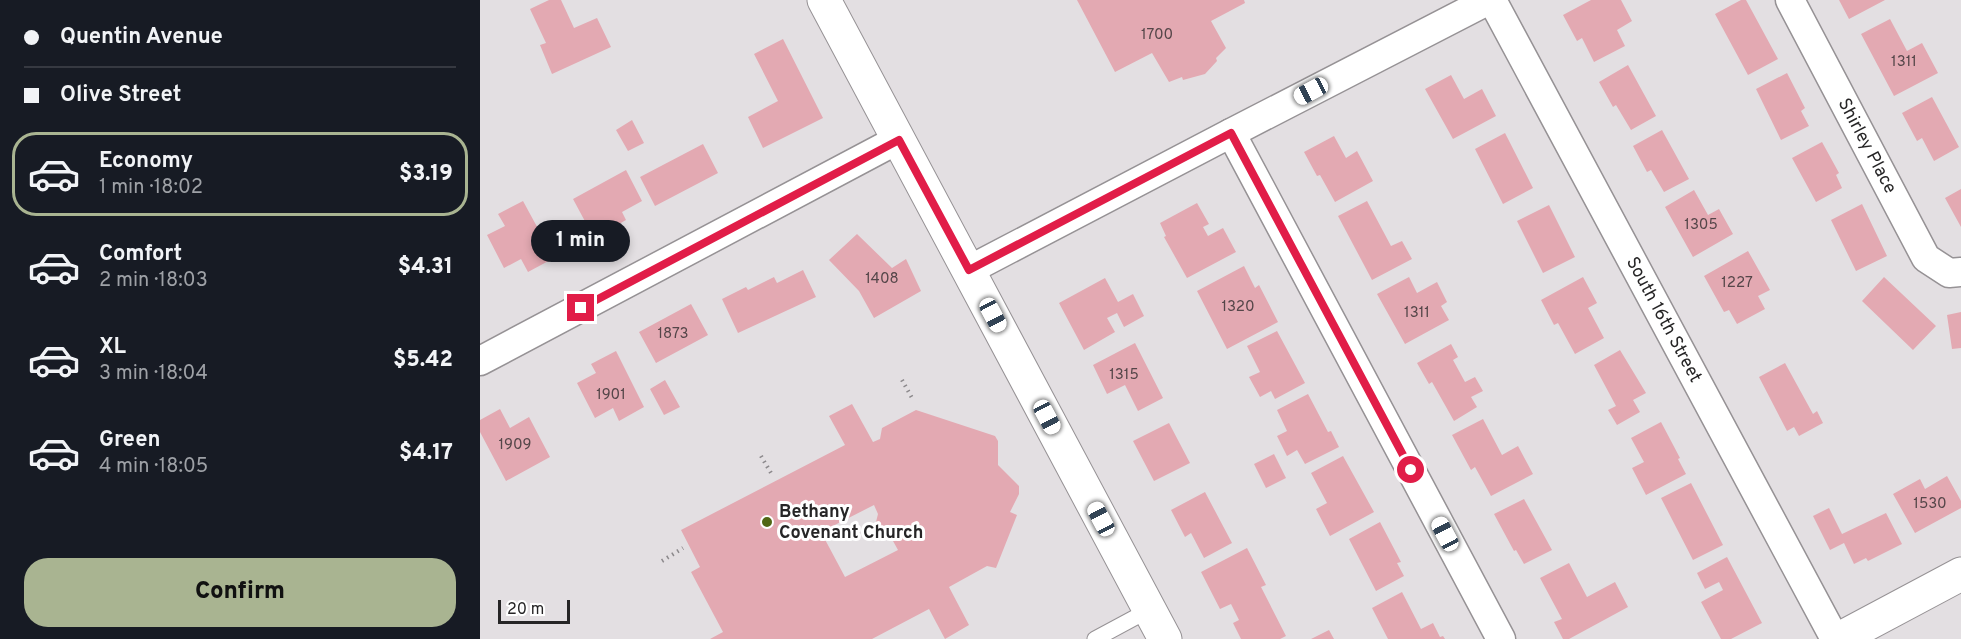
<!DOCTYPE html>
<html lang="en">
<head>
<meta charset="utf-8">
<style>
  :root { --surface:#171b24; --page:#242831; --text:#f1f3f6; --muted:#9ea1a6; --line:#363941; --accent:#a9b491 }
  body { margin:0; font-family:Overpass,sans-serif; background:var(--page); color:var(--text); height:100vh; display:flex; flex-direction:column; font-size:22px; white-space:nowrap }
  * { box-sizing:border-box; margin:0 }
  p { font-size:20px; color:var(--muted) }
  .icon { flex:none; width:33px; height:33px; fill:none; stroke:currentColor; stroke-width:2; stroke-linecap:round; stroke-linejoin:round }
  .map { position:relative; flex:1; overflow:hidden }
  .side { display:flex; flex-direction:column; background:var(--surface); width:480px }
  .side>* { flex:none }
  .banner { display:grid; align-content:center; height:132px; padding:0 24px; background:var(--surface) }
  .scale { position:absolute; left:18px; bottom:15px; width:72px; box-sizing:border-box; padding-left:6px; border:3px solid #262526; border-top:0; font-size:16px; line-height:21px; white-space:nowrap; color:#262526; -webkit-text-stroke:4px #fff; paint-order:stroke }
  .end { position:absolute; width:27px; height:27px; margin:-14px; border:8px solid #e11d48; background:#fff; box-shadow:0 0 0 3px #fff }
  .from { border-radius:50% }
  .bubble { position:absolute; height:42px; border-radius:21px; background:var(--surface); box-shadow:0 3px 9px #0003; font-size:20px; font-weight:800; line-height:42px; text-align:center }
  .car { position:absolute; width:18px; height:36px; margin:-18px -9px; border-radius:8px; box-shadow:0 0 4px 2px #0007; background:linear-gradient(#fff 24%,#345 0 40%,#fff 0 76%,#345 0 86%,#fff 0) }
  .banner b { display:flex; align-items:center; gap:21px; height:57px; font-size:22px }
  .banner b+b { border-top:2px solid var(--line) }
  .banner i { width:15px; height:15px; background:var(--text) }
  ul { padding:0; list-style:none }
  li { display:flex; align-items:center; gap:18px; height:84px; margin:0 12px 9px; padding:0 12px; border:3px solid transparent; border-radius:24px }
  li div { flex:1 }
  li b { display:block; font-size:22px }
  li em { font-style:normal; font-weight:800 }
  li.current { border-color:var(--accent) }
  li>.icon { width:54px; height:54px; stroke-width:1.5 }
  .cta { display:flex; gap:12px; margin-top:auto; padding:12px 24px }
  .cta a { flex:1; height:69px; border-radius:24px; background:var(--accent); color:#111; font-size:24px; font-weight:800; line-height:69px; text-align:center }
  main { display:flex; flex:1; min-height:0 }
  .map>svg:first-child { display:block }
  .building { fill:#e3a9b2; fill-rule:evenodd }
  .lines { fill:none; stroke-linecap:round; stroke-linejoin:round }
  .service-casing { stroke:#969295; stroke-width:17 }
  .minor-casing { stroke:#969295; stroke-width:31 }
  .tertiary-casing { stroke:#969295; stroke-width:35 }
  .path { stroke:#8c898c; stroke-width:4; stroke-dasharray:1.5 4.5; stroke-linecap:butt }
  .service { stroke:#fff; stroke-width:15 }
  .minor { stroke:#fff; stroke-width:28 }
  .tertiary { stroke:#fff; stroke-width:33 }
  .route { stroke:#e11d48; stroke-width:8 }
  .poi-dot { fill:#516715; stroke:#fff; stroke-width:2 }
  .labels { text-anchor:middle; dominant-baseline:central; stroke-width:6; stroke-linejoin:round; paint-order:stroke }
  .number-label { font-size:15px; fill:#554649 }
  .street-label { font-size:18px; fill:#262526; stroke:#fff }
  .poi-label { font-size:18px; font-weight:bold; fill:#262526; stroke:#fff; text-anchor:start }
</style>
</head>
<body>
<main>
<section class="side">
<div class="banner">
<b><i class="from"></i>Quentin Avenue</b>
<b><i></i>Olive Street</b>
</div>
<ul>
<li class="current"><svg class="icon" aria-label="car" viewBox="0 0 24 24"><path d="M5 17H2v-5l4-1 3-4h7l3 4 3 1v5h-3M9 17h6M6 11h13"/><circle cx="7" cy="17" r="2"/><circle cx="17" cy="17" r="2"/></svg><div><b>Economy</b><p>1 min · 18:02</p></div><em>$3.19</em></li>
<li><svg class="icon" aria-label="car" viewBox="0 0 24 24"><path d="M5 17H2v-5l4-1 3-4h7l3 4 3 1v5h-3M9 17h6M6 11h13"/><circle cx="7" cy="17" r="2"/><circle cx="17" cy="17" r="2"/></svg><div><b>Comfort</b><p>2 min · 18:03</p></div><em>$4.31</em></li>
<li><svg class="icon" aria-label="car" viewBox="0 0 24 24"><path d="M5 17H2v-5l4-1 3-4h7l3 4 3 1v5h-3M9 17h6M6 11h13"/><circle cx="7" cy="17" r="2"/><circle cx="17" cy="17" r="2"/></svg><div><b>XL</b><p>3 min · 18:04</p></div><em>$5.42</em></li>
<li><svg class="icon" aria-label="car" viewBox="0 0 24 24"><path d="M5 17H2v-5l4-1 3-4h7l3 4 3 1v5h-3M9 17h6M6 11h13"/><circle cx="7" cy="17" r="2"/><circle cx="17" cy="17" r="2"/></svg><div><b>Green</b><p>4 min · 18:05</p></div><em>$4.17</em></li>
</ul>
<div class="cta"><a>Confirm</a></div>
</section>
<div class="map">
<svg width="1481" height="639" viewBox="0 0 1481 639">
  <rect width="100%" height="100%" fill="#e3dfe2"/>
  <path class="building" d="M 69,0 L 81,0 L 94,28 L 117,18 L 131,47 L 72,74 L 60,45 L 66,43 L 50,9 Z
    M 597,0 L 764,0 L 765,3 L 731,21 L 746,48 L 736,58 L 737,61 L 725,74 L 703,80 L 702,77 L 689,82 L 672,53 L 635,72 Z
    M 1111,0 L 1141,0 L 1152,21 L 1137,30 L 1145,46 L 1114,62 L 1102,38 L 1097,41 L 1083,15 Z
    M 1261,0 L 1266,0 L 1298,59 L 1268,75 L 1235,14 Z
    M 1359,0 L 1405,0 L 1369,19 Z
    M 1410,19 L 1427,51 L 1442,43 L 1458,73 L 1414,96 L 1381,34 Z
    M 303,39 L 343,118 L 283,148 L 268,117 L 298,101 L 274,54 Z
    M 1148,65 L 1176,116 L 1151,130 L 1136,105 L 1133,107 L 1119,82 Z
    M 1307,73 L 1325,108 L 1321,111 L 1329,126 L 1301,140 L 1276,89 Z
    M 971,75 L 984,99 L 1002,89 L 1016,116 L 973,139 L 945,89 Z
    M 1452,97 L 1479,147 L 1454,161 L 1442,138 L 1437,141 L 1422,113 Z
    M 152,120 L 164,143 L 148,151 L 136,130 Z
    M 1182,130 L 1209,179 L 1184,192 L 1171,170 L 1167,172 L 1153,146 Z
    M 1025,133 L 1053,188 L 1023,204 L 995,149 Z
    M 854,136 L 866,158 L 877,151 L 893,181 L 855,202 L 840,175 L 837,176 L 824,152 Z
    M 1342,142 L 1359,173 L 1356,175 L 1362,188 L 1336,202 L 1312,158 Z
    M 223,144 L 238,173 L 175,206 L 160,177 Z
    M 146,170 L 162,201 L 142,212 L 146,220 L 114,238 L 93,199 Z
    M 1481,189 L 1481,227 L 1465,198 Z
    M 1214,190 L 1228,215 L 1239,209 L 1253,234 L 1213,257 L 1185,207 Z
    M 43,201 L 74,258 L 48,272 L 41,259 L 24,268 L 7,235 L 25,226 L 18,214 Z
    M 887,201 L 911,246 L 922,241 L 932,259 L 892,280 L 858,216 Z
    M 717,203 L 729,224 L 723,227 L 728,236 L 743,228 L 756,252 L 707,278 L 684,237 L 686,236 L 680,223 Z
    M 1382,204 L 1407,256 L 1376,271 L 1351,220 Z
    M 1069,205 L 1095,257 L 1063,273 L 1037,221 Z
    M 377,234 L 412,268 L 426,259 L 441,291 L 394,318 L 379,291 L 349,260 Z
    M 1268,251 L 1290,290 L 1278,296 L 1285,309 L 1257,324 L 1249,310 L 1244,312 L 1224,276 Z
    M 764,266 L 775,288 L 779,285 L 798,322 L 747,349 L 717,291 Z
    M 323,270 L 336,297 L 258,333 L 242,299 L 266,287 L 268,290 L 294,277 L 297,283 Z
    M 929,277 L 937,293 L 957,282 L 967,302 L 961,306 L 969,320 L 925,344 L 897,294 Z
    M 1103,277 L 1117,303 L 1108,308 L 1124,338 L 1095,354 L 1078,323 L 1074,325 L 1061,300 Z
    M 1404,277 L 1456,326 L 1433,350 L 1382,301 Z
    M 625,278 L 638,302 L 653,294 L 664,316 L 644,327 L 637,313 L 627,318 L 635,332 L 604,350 L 579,303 Z
    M 211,304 L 228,335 L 176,363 L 159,332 Z
    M 1481,312 L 1481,348 L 1472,349 L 1467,315 Z
    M 797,331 L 825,383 L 795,399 L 791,391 L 780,397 L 769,377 L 780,372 L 767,346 Z
    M 655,343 L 683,398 L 658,411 L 645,385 L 627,394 L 613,365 Z
    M 971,344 L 978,357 L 973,360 L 985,382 L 995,377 L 1003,391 L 991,397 L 997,407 L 974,421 L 952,382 L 949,384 L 937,363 Z
    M 1140,350 L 1166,393 L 1153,400 L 1160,412 L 1137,425 L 1128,410 L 1136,406 L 1114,365 Z
    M 136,351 L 164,407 L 139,421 L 133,408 L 115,418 L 97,383 L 116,373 L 111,364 Z
    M 1305,363 L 1333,414 L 1337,411 L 1343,423 L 1319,436 L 1314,427 L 1307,431 L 1279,377 Z
    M 185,380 L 200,407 L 184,415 L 170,389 Z
    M 828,394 L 848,432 L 851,431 L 859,447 L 825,464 L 817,450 L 807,456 L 797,436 L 807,431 L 797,410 Z
    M 372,404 L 393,442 L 400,439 L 402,428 L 436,410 L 515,436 L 518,441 L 518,465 L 539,486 L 539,494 L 530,512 L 537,515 L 516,568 L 507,566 L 469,587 L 489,625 L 465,639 L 449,609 L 392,639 L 230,639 L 243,632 L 211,572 L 220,567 L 201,530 L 365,445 L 349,416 ZM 394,505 L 398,514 L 393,534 L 413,541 L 418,550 L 365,577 L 341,532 Z
    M 20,409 L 30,428 L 49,417 L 70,457 L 26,481 L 0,432 L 0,420 Z
    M 1003,419 L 1022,455 L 1038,446 L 1053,474 L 1011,496 L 995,467 L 991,470 L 972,435 Z
    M 1181,422 L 1200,458 L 1198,459 L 1206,474 L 1166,495 L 1152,468 L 1164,462 L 1151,438 Z
    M 689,423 L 710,463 L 674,481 L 653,441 Z
    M 794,454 L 806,478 L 786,488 L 774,464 Z
    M 863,456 L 894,512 L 850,536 L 836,509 L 847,503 L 831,473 Z
    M 1467,476 L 1481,501 L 1481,508 L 1435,533 L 1413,494 L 1440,479 L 1445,489 Z
    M 1211,483 L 1243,545 L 1213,560 L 1181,498 Z
    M 725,492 L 752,543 L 724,558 L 711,533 L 705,537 L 691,510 Z
    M 1044,499 L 1072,550 L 1044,564 L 1036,550 L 1034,551 L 1014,514 Z
    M 1349,508 L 1362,534 L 1406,513 L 1422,544 L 1388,561 L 1386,558 L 1374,564 L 1364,543 L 1350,550 L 1333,516 Z
    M 900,522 L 921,562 L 917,563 L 924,576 L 896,591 L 869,539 Z
    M 767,548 L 786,585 L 781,587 L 806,636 L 800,639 L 761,639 L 753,623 L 759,620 L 751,604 L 740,609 L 721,572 Z
    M 1247,557 L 1282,623 L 1251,639 L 1241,639 L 1221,602 L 1243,590 L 1239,582 L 1225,589 L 1217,573 Z
    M 1089,563 L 1107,597 L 1135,582 L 1148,607 L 1089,639 L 1083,639 L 1074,622 L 1082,619 L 1060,578 Z
    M 922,592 L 941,629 L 953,623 L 960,637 L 963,636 L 965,639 L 908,639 L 892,608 Z
    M 849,630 L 854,639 L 831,639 Z"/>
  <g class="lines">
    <defs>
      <path id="service" d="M 615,639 L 669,610"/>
      <g id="minor">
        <path id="s1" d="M 1012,0 L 1355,639"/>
        <path id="s2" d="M 1310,0 L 1446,258 L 1469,273 L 1481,272"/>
        <path d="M 751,133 L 1021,639"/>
        <path d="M 489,270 L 751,133 L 1009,0"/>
        <path d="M 0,361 L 419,139"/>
      </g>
      <path id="tertiary" d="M 344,0 L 685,639
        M 1359,639 L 1481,574"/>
    </defs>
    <use href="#service" class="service-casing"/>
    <use href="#minor" class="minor-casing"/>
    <use href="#tertiary" class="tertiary-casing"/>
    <path class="path" d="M 422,380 L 432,398
      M 281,456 L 291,473
      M 182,561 L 203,548"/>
    <use href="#service" class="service"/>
    <use href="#minor" class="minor"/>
    <use href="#tertiary" class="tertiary"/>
  </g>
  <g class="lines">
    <path class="route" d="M 101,308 L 419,140 L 489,270 L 751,133 L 931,470"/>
  </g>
  <circle class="poi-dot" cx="287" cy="522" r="6"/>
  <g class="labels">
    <g class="number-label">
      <text x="677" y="35">1700</text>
      <text x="1424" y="62">1311</text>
      <text x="1221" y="225">1305</text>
      <text x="402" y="279">1408</text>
      <text x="1257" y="283">1227</text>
      <text x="758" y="307">1320</text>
      <text x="937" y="313">1311</text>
      <text x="193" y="334">1873</text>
      <text x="644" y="375">1315</text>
      <text x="131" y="395">1901</text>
      <text x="35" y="445">1909</text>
      <text x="1450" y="504">1530</text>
    </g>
    <g class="street-label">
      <text stroke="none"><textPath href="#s2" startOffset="165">Shirley Place</textPath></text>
      <text stroke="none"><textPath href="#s1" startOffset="363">South 16th Street</textPath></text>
    </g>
    <g class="poi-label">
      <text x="299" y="512">Bethany<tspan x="299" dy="21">Covenant Church</tspan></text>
    </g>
  </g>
</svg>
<div class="scale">20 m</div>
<i class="end from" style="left:931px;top:470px"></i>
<i class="end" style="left:101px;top:308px"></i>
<div class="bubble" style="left:51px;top:220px;width:99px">1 min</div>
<i class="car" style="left:831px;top:91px;rotate:242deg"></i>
<i class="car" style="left:513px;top:315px;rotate:152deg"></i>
<i class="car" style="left:567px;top:417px;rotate:152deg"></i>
<i class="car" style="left:621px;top:519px;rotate:332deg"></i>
<i class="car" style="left:965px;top:534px;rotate:332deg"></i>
</div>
</main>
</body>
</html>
